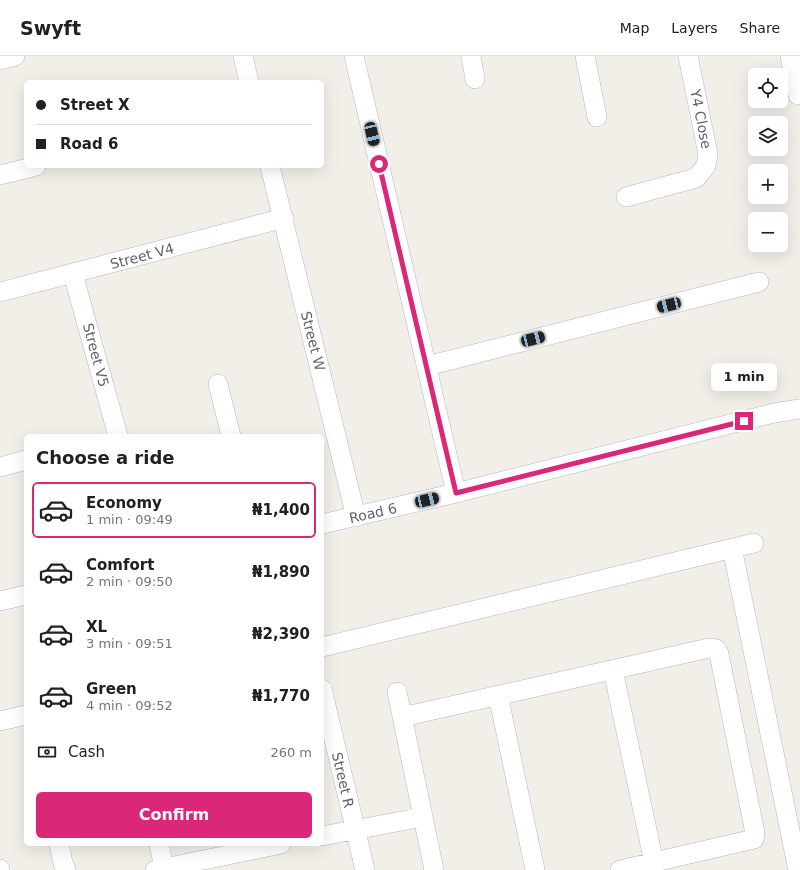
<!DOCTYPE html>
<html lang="en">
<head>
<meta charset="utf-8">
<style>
  :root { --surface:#fff; --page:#f2f2f2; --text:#202124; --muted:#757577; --line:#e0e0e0; --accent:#db2777 }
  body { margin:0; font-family:"DejaVu Sans",sans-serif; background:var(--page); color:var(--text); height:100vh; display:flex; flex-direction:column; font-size:15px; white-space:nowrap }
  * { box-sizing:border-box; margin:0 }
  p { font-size:13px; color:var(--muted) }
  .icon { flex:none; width:22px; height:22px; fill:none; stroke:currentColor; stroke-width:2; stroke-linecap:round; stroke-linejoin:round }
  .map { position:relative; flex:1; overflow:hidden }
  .panel { position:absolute; left:24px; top:378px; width:300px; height:412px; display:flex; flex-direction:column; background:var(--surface); border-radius:6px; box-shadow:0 4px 16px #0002 }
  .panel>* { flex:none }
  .guide { position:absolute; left:24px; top:24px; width:300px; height:88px; border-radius:6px; box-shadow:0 4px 16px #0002; display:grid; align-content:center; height:88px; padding:0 12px; background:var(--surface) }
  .buttons { position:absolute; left:748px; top:12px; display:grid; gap:8px }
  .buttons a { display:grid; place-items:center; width:40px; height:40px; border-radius:6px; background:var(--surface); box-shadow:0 4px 16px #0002; font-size:20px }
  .end { position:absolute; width:18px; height:18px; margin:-9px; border:5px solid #db2777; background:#fff; box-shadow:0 0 0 2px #fff }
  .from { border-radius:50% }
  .bubble { position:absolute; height:28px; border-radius:6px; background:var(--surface); box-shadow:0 4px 16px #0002; font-size:13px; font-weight:700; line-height:28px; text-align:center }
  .car { position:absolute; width:12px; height:24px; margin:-12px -6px; border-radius:5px; box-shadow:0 0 3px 1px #0007; background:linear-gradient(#222 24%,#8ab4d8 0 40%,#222 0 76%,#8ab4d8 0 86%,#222 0) }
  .guide b { display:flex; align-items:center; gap:14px; height:38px; font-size:15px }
  .guide b+b { border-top:1px solid var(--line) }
  .guide i { width:10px; height:10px; background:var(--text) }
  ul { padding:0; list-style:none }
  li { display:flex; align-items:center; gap:12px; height:56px; margin:0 8px 6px; padding:0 4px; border:2px solid transparent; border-radius:6px }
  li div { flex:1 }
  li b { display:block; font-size:15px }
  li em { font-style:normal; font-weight:700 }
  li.active { border-color:var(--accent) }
  li>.icon { width:36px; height:36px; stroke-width:1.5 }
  h2 { padding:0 12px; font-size:18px; line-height:48px }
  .pay { display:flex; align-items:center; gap:10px; height:44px; padding:0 12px; font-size:15px }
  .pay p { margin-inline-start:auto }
  .primary-button { display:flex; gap:8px; margin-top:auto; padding:8px 12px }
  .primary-button a { flex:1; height:46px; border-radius:6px; background:var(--accent); color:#fff; font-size:16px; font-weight:700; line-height:46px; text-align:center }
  header { display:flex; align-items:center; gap:24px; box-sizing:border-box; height:56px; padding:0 20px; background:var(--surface); border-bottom:1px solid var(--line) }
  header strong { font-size:19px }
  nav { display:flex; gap:22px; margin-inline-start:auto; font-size:14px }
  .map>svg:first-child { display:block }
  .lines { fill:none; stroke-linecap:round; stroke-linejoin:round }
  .minor-casing { stroke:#b5b8bc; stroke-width:20 }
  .minor { stroke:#fff; stroke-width:19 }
  .route { stroke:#db2777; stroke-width:5 }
  .labels { text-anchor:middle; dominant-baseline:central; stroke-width:3.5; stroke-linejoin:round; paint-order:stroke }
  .street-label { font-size:14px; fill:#5f6368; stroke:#fff }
</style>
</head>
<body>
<header>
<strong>Swyft</strong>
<nav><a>Map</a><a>Layers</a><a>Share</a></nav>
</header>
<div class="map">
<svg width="800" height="814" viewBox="0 0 800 814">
  <rect width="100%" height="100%" fill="#f1efe8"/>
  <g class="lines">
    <defs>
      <path id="minor" d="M 243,0 L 249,26
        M 354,0 L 456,437
        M 471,0 L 475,23
        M 585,0 L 597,61
        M 790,0 L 798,39
        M 0,4 L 15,0
        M 270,110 L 356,461
        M 0,119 L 36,110
        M 626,141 L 696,122 L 706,110 L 708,98 L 688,0
        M 73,218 L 118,380
        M 0,236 L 284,162
        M 427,310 L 759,226
        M 218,328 L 231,380
        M 0,411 L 26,404
        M 322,468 L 456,437 L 774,357 L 800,353
        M 732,492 L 798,814
        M 0,545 L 26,539
        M 322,591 L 754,487
        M 613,614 L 654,807
        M 322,633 L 365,814
        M 397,636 L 434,814
        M 498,639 L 535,814
        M 402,661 L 709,592 L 716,593 L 719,598 L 755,777 L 754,783 L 620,814
        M 0,665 L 26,659
        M 322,780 L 423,761
        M 59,788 L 63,807 L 66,814
        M 159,788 L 164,812
        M 0,813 L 0,814
        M 155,814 L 281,788"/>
    </defs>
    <use href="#minor" class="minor-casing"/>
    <use href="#minor" class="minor"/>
  </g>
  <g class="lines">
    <path class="route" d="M 379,108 L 456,437 L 744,365"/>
  </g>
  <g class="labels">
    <g class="street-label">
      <text transform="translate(701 63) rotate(79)">Y4 Close</text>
      <text transform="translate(142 200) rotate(-15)">Street V4</text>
      <text transform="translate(313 285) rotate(76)">Street W</text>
      <text transform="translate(96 299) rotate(75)">Street V5</text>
      <text transform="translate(373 457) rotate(-13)">Road 6</text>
      <text transform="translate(343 724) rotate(77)">Street R</text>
    </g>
  </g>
</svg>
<div class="buttons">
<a><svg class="icon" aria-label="locate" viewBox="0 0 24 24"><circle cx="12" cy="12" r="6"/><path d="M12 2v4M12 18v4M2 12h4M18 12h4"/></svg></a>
<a><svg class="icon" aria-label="layers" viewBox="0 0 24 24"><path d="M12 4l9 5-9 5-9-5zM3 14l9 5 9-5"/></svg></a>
<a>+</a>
<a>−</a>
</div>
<i class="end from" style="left:379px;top:108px"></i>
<i class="end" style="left:744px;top:365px"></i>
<div class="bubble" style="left:711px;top:307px;width:66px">1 min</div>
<i class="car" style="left:372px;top:78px;rotate:167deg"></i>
<i class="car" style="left:669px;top:249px;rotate:256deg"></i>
<i class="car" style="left:533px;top:283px;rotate:76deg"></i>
<i class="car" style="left:427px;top:444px;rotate:77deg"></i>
<div class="guide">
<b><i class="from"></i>Street X</b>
<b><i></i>Road 6</b>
</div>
<section class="panel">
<h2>Choose a ride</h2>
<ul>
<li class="active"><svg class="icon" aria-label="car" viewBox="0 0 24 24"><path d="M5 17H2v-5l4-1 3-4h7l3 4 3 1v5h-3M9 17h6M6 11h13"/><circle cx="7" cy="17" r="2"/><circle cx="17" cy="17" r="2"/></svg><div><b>Economy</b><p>1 min · 09:49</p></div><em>₦1,400</em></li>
<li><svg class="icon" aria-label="car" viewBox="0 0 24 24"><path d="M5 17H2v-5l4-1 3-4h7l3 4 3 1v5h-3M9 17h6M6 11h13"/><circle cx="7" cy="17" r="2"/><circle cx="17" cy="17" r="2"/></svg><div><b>Comfort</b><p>2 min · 09:50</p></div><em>₦1,890</em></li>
<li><svg class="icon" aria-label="car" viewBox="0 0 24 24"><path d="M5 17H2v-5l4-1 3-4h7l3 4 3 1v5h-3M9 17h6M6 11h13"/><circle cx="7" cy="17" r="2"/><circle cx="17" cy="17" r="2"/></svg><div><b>XL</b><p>3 min · 09:51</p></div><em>₦2,390</em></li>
<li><svg class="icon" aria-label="car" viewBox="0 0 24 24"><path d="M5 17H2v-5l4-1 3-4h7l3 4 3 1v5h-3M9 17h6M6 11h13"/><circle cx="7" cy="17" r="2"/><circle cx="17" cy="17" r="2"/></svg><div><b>Green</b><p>4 min · 09:52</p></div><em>₦1,770</em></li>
</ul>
<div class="pay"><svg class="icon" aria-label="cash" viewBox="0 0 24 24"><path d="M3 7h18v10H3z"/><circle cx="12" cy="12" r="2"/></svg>Cash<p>260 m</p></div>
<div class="primary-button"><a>Confirm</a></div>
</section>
</div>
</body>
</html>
